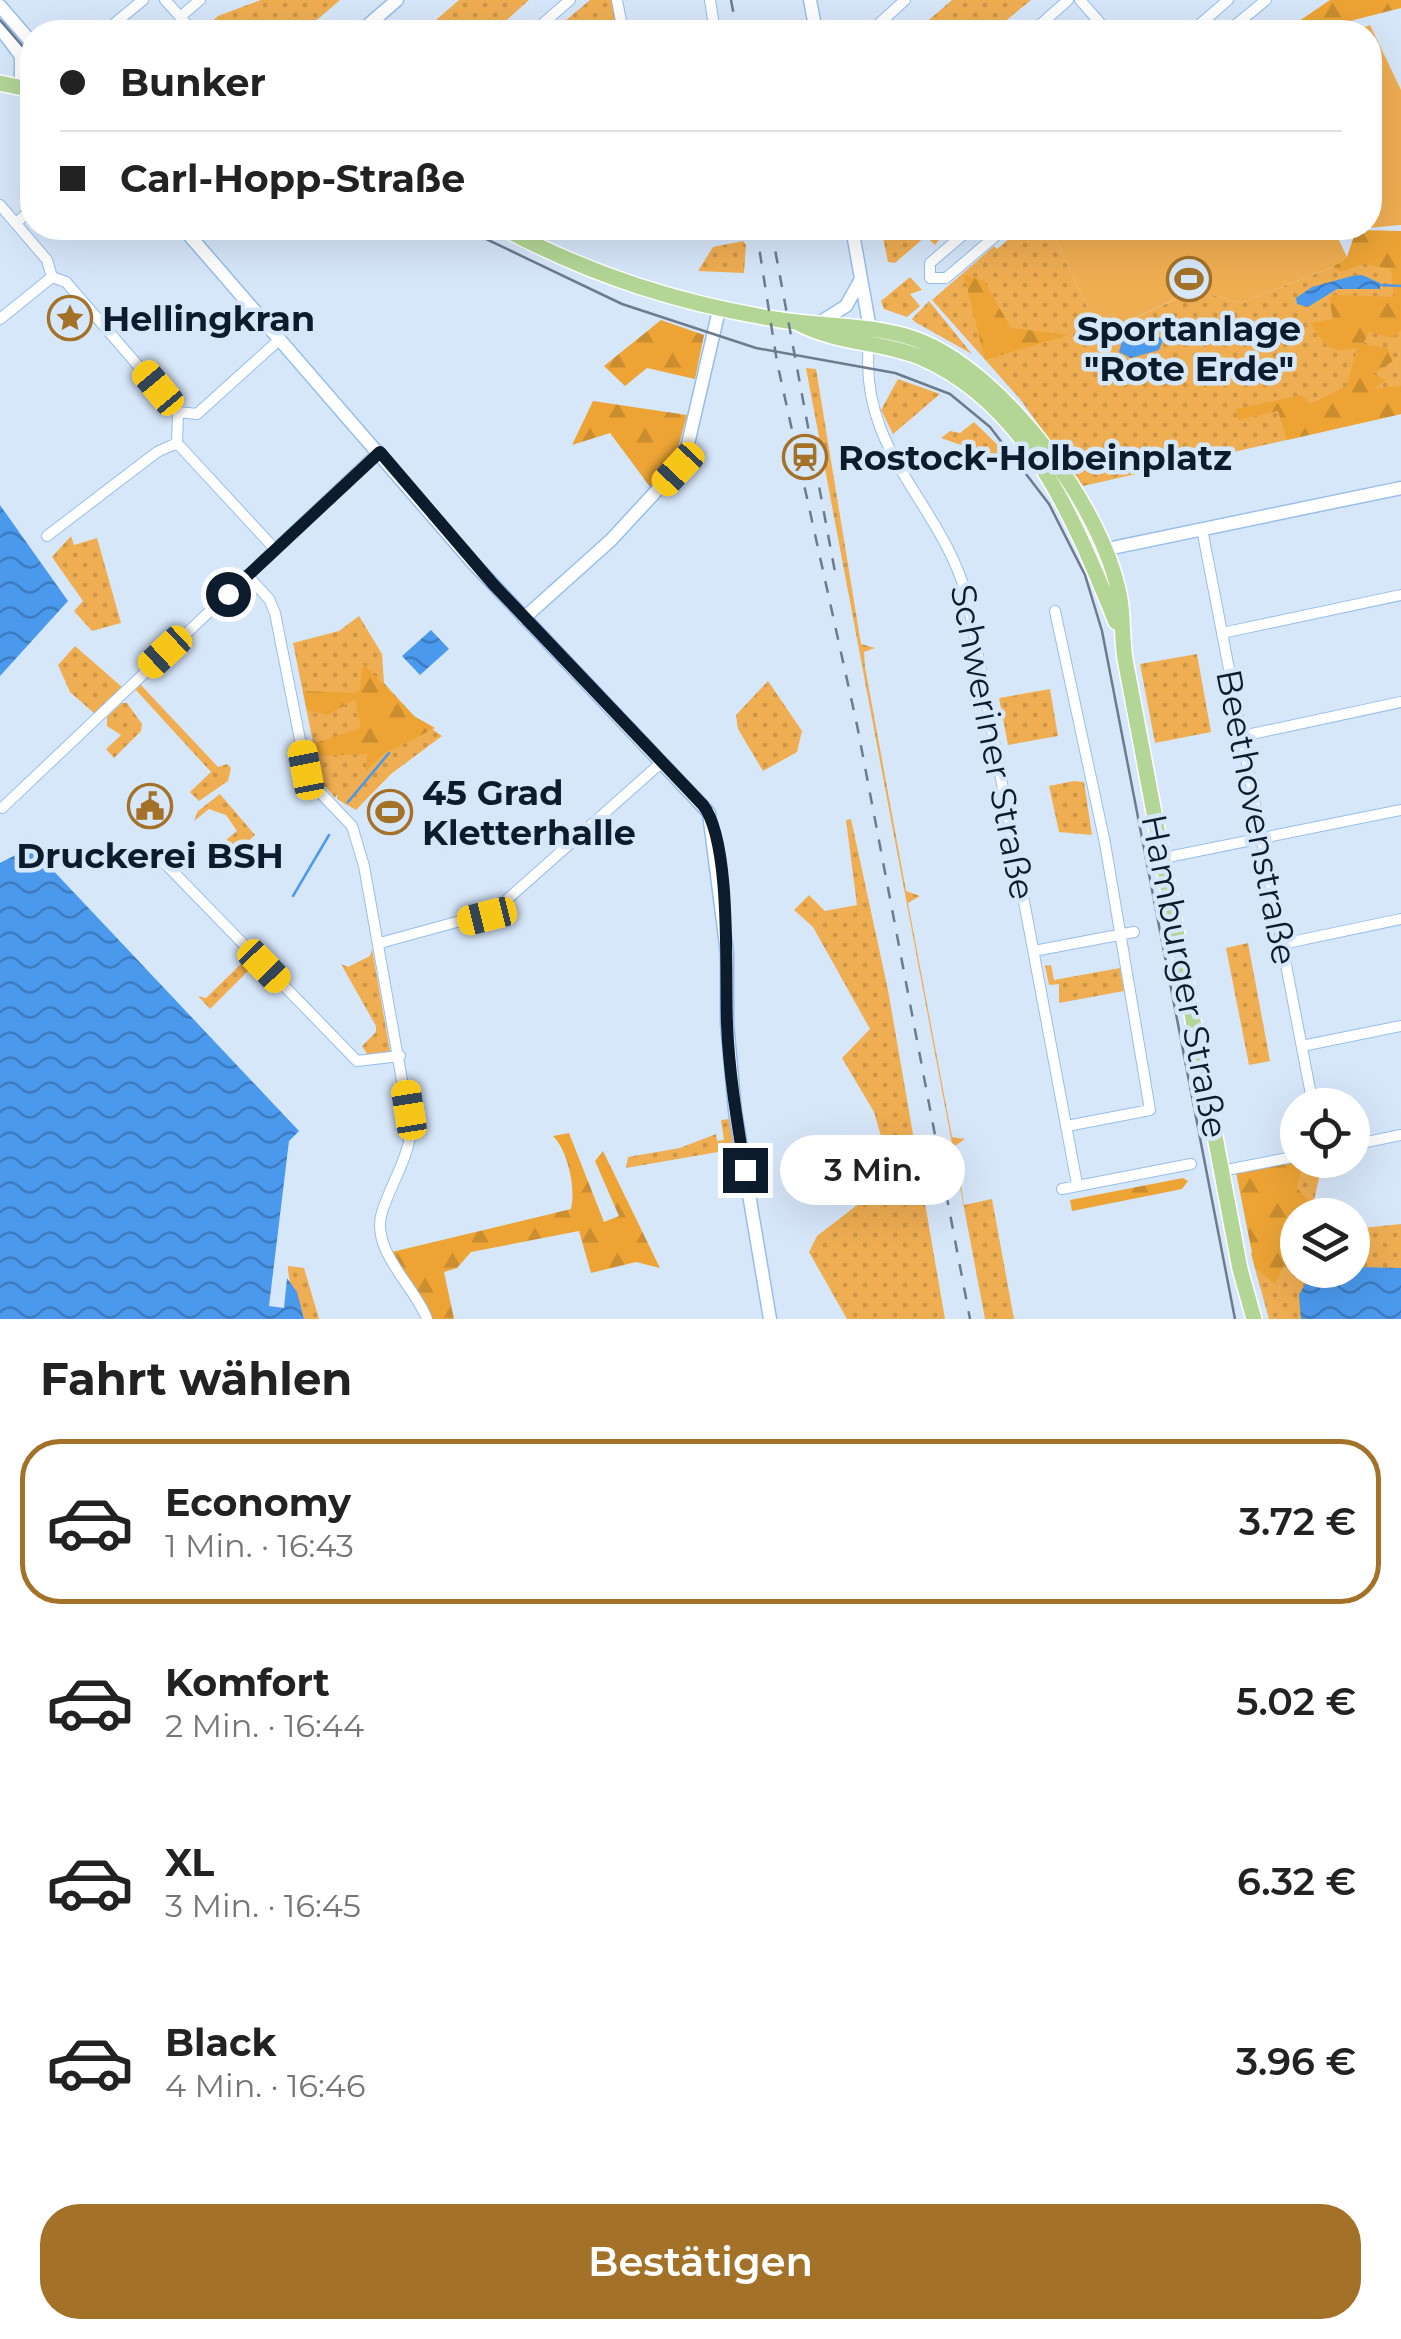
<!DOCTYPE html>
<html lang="de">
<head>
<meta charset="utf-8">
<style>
  :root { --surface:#fff; --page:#f6f6f6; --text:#222; --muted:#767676; --line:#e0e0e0; --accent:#a47128 }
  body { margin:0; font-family:Montserrat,sans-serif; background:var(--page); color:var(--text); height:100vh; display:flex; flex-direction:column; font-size:38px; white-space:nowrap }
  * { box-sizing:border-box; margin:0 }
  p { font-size:32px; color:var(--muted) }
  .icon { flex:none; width:55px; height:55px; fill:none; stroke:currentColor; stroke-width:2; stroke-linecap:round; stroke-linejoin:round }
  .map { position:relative; height:1319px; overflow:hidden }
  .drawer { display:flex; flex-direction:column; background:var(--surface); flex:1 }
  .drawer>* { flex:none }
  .guide { position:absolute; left:20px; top:20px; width:1362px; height:220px; border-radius:40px; box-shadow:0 10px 40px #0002; display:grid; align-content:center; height:220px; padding:0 40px; background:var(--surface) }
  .controls { position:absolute; left:1280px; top:1088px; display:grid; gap:20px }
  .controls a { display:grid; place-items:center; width:90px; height:90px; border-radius:50%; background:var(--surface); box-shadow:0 10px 40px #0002; font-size:50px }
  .end { position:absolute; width:45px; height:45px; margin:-22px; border:12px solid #0d1c2d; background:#fff; box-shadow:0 0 0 5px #fff }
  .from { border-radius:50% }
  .bubble { position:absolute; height:70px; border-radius:35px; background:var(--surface); box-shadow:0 10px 40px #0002; font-size:32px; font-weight:600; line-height:70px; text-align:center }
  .car { position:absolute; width:30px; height:60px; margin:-30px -15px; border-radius:12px; box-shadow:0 0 8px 2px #0007; background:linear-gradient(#f5c518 24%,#345 0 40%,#f5c518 0 76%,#345 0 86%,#f5c518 0) }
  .guide b { display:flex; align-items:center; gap:35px; height:95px; font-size:38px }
  .guide b+b { border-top:2px solid var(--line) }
  .guide i { width:25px; height:25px; background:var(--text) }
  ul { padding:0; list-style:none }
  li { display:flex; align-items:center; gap:30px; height:165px; margin:0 20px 15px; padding:0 20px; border:5px solid transparent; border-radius:40px }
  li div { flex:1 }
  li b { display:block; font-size:38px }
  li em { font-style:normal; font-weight:600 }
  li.current { border-color:var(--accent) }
  li>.icon { width:90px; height:90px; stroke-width:1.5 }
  h2 { padding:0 40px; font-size:45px; line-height:120px }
  .action { display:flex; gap:20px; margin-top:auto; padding:20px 40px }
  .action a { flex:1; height:115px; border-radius:40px; background:var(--accent); color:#fff; font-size:40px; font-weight:600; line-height:115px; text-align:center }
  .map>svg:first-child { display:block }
  .green { fill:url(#green-dots) }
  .forest { fill:url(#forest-firs) }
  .pitch { fill:#f0ae52 }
  .water { fill:url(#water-waves) }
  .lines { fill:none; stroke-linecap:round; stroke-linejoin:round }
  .stream { stroke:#4b99ed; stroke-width:2.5 }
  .minor-casing { stroke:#97beeb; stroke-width:12 }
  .tertiary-casing { stroke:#97beeb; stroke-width:15 }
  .primary-casing { stroke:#fff; stroke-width:18 }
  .minor { stroke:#fff; stroke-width:10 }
  .tertiary { stroke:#fff; stroke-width:12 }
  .primary { stroke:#b3d696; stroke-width:15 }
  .tram { stroke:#6c7b8d; stroke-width:2.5 }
  .rail { stroke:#6c7b8d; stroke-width:2.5; stroke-dasharray:12 12; stroke-linecap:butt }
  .route { stroke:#0d1c2d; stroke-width:12 }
  .labels { text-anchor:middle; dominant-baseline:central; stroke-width:9; stroke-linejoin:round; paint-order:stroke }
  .poi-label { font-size:35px; font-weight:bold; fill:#0d1c2d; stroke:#d7e7fa; text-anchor:start }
  .street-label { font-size:35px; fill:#0d1c2d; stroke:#d7e7fa }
</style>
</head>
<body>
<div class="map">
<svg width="1401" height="1319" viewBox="0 0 1401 1319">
  <defs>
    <pattern id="green-dots" width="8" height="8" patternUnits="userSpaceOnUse" patternTransform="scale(2.5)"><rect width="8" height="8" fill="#f0ae52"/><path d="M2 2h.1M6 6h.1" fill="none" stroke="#cd9548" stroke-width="1.8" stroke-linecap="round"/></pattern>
    <pattern id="forest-firs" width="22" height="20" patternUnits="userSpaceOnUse" patternTransform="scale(2.5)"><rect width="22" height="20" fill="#eda435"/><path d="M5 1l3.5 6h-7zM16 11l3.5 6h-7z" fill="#ca8d2f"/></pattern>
    <pattern id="water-waves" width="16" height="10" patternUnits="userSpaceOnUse" patternTransform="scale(2.5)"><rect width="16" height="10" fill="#4b99ed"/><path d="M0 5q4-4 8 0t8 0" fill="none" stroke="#3d7cc0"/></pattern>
  </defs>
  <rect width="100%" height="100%" fill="#d7e7fa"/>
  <path class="green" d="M 261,0 L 340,0 L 303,32 L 223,32 L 217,25 L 208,32 L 204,29 L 218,16 Z
    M 459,0 L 529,0 L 493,32 L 422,32 Z
    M 590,0 L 614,0 L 620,32 L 552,32 Z
    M 952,0 L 1031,0 L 992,32 L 915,32 Z
    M 881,228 L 935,228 L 942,236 L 935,245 L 926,236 L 895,263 L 888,262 Z
    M 1022,228 L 1050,228 L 1100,334 L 1196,290 L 1240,303 L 1333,267 L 1401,233 L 1401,414 L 1083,486 L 1020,399 L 932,300 L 994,246 L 997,249 Z
    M 743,241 L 746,245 L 744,273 L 698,271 L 713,247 Z
    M 910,277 L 922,290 L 910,294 L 920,306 L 907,317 L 884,309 L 881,301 Z
    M 929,301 L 972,354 L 915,322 L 912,319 Z
    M 806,368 L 816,369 L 861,644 L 875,648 L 864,652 L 865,667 L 906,891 L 920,896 L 908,903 L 952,1137 L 965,1139 L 955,1146 L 964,1205 L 992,1199 L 1014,1319 L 985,1319 Z
    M 898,379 L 940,394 L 893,434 L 881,410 Z
    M 974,422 L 1005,452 L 998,458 L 941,438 L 950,431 L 960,433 Z
    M 71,536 L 74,545 L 97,538 L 121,623 L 92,631 L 74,611 L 83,601 L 52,557 Z
    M 359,616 L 382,654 L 384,683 L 414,716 L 442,736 L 391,774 L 356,810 L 337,799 L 337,794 L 335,798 L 321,782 L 293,643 L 339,631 Z
    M 75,646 L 122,687 L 95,714 L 70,692 L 58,665 Z
    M 1197,654 L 1211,732 L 1155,743 L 1140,664 Z
    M 768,681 L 802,731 L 797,752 L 763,771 L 738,729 L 736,715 Z
    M 140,684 L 218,767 L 227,764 L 231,768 L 228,781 L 199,801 L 190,792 L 211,772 L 135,689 Z
    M 1050,689 L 1058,736 L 1008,745 L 999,698 Z
    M 122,703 L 127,703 L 142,724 L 141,731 L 114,758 L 106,749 L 121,735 L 107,726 L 107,717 Z
    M 1074,781 L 1084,782 L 1092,835 L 1059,832 L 1049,786 Z
    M 220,794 L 255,835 L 237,851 L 226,840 L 237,831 L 226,815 L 209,809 L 194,821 L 198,811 Z
    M 851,819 L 888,990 L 945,1319 L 847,1319 L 809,1252 L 817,1236 L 878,1189 L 890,1167 L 874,1112 L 842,1058 L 870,1029 L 813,927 L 794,910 L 809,895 L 825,911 L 857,905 L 846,820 Z
    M 1248,943 L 1270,1061 L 1249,1065 L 1226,948 Z
    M 372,949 L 390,1051 L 369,1057 L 362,1046 L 376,1032 L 376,1026 L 341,964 L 348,967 L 370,956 Z
    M 248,957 L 255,964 L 210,1009 L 198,996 L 206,998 Z
    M 1051,965 L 1054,980 L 1120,968 L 1124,991 L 1059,1003 L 1059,984 L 1049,985 L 1045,966 Z
    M 729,1119 L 735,1149 L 626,1168 L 628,1157 L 680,1148 L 716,1134 L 717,1141 L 724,1140 L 721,1120 Z
    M 1297,1160 L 1323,1160 L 1313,1205 L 1335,1215 L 1298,1215 L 1298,1270 L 1352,1270 L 1353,1229 L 1401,1224 L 1401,1319 L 1269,1319 L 1251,1254 Z
    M 288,1266 L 304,1268 L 319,1319 L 304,1319 C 299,1301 287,1283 288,1266 Z"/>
  <path class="forest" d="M 1330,0 L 1401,0 L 1401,8 L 1307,32 L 1283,32 Z
    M 1356,230 L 1401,231 L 1401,330 L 1392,338 L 1369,332 L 1363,344 L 1388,348 L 1393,361 L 1373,374 L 1386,380 L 1373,389 L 1401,386 L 1401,414 L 1287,440 L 1278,411 L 1238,420 L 1236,409 L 1302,395 L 1310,404 L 1347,386 L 1357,348 C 1330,354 1325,347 1311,323 L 1333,319 L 1329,297 L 1335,295 L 1394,297 L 1391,269 L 1363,264 L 1341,272 L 1333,267 L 1347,257 Z
    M 964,275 L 984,281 L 1011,328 L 1068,335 L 985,360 Z
    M 661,320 L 704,335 L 695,379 L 647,368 L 625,386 L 604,366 Z
    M 593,401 L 687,415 L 674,462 L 651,488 L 610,433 L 572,445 Z
    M 363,664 L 414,716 L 435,728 L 382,755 L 366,771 L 367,754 L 316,756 L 313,744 L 361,728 L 355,699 L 328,715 L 307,710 L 303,691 L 354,693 L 360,689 Z
    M 569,1133 L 604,1222 L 619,1216 L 595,1161 L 603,1151 L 660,1268 L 636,1262 L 591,1273 L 579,1231 L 471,1252 L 457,1268 L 444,1272 L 454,1319 L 431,1319 L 392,1252 L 571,1209 C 576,1188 568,1151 553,1136 Z
    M 1303,1160 L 1297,1188 L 1313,1206 L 1335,1215 L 1298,1215 L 1297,1248 L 1292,1247 L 1275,1284 L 1255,1268 L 1236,1172 Z
    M 1183,1178 L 1188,1181 L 1182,1189 L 1072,1211 L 1070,1200 Z"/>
  <path class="pitch" d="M 1370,25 L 1401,90 L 1401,225 L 1367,228 L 1370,32 L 1316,32 L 1354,31 Z
    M 1050,228 L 1333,228 L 1347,257 L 1333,267 L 1240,303 L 1195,290 L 1100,334 Z"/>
  <path class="water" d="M 1352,276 L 1362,275 L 1380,283 L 1380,289 L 1337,289 L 1308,307 L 1297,304 L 1296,298 L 1312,287 Z
    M 1154,333 L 1163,340 L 1159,350 L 1131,358 L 1119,352 L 1122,341 Z
    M 0,505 L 68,601 L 0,676 Z
    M 431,630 L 449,649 L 420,675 L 402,656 Z
    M 31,847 L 299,1131 L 289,1141 L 269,1306 L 284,1308 L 287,1278 L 297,1292 L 304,1319 L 0,1319 L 0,863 Z
    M 1353,1267 L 1401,1268 L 1401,1319 L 1301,1319 L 1299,1295 L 1310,1275 Z"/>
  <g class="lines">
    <path class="stream" d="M 1381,285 L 1401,286
      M 348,802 L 389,753
      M 293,896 L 329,835"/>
    <defs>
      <path id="minor" d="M 165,0 L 194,32
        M 617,0 L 623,32
        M 710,0 L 715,32
        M 1080,0 L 1108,32
        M 180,17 L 200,0
        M 104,32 L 143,0
        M 533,32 L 570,0
        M 861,32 L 871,31 L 905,0
        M 1032,32 L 1068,0
        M 1191,32 L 1228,0
        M 1227,32 L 1266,0
        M 0,205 L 47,260 L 52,277
        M 16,223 L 32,209
        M 971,228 L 930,263 L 930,278 L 946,278 L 1005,228
        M 52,277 L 66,282 L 178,412 L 177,443
        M 0,319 L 52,277
        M 869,343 C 858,452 941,502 967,597 L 1077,1184
        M 178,412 L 197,414 L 280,339
        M 177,443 L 274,548
        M 1202,529 L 1313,1105
        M 47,536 L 157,452 L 177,443
        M 247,575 L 269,599 L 275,613 L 306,770 L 312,784 L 352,826 L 364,866 L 411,1131 C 407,1161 391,1184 382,1212 C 370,1251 415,1286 427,1319
        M 1055,611 L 1105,843 L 1150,1110 L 1067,1126
        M 1222,633 L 1401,595
        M 1242,736 L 1401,702
        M 2,808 L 379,451
        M 153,851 L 357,1061 L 400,1056
        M 1163,858 L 1401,810
        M 380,943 L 493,912 L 662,762
        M 1282,944 L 1401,919
        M 1034,951 L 1134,932
        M 1302,1046 L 1401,1026
        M 1352,1145 L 1401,1135
        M 1221,1171 L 1298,1156
        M 1062,1189 L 1191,1164"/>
      <path id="tertiary" d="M 810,0 L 816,32
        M 0,6 L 32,43
        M 0,28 L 21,56 L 21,86
        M 360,32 L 397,0
        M 183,228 L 473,563 L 709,813 L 727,953 L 727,1023 L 735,1111 L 770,1319
        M 852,228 L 870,329
        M 822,321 L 846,306 L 860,281
        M 1102,550 L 1401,488
        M 524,618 L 611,540 L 684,461 L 719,310"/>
      <path id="primary" d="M 0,83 L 32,90
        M 503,228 C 592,276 681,304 781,320 C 826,327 871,324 915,339 C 1003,370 1110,515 1121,606 C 1123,624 1122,641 1125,659 L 1240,1269 L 1254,1319
        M 798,323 C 837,344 882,341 922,358 C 1029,405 1075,522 1116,622"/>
    </defs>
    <use href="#minor" class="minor-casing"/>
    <use href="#tertiary" class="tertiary-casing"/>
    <use href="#primary" class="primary-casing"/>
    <use href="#minor" class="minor"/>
    <use href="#tertiary" class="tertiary"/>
    <use href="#primary" class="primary"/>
    <path class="tram" d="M 0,20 L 32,57
      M 463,228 L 622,304 L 756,348 L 895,373 L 950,394 L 990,427 L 1049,504 L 1085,575 L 1102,631 L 1235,1319"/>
    <path class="rail" d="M 731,0 L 737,32
      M 756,228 L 777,362 L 857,725 L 970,1319
      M 771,228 L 835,572"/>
  </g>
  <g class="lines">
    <path class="route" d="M 228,594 L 380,452 L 493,584 L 703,805 C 732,842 725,975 727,1024 C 729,1073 737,1121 745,1170"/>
  </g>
  <defs>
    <symbol id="stadium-ring" viewBox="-11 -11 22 22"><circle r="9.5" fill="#d7e7fa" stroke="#a47128" stroke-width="1.5"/><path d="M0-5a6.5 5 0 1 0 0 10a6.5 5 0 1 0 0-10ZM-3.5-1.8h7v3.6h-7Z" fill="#a47128"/></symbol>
    <symbol id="sight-ring" viewBox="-11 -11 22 22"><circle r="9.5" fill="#d7e7fa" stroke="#a47128" stroke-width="1.5"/><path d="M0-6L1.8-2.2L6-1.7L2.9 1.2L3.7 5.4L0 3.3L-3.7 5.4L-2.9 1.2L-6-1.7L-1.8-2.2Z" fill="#a47128"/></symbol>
    <symbol id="station-ring" viewBox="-11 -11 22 22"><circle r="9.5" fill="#d7e7fa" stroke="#a47128" stroke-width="1.5"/><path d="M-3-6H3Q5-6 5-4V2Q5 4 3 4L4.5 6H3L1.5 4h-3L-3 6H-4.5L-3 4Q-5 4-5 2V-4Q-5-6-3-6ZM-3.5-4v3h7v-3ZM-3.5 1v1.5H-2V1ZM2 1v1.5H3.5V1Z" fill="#a47128"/></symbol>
    <symbol id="civic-ring" viewBox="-11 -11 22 22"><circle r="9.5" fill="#d7e7fa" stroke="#a47128" stroke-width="1.5"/><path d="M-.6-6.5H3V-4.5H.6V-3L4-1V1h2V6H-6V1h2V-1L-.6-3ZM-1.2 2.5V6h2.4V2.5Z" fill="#a47128"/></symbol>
  </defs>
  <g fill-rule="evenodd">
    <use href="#stadium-ring" x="1164" y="254" width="50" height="50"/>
    <use href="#sight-ring" x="45" y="293" width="50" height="50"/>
    <use href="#station-ring" x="780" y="432" width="50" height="50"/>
    <use href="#civic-ring" x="125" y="781" width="50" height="50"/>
    <use href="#stadium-ring" x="365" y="787" width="50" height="50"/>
  </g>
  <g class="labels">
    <g class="poi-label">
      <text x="102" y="318">Hellingkran</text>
      <text x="1189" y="328" text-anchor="middle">Sportanlage<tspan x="1189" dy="40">"Rote Erde"</tspan></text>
      <text x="838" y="457">Rostock-Holbeinplatz</text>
      <text x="422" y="792">45 Grad<tspan x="422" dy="40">Kletterhalle</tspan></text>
      <text x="150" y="855" text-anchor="middle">Druckerei BSH</text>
    </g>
    <g class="street-label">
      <text transform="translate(993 742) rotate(79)">Schweriner Straße</text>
      <text transform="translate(1257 817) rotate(79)">Beethovenstraße</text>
      <text transform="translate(1185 976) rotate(79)">Hamburger Straße</text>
    </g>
  </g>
</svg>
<div class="controls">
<a><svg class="icon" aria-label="locate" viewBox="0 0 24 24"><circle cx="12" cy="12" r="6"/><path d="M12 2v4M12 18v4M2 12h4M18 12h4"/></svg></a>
<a><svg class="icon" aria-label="layers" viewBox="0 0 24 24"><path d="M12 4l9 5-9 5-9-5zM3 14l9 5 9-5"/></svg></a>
</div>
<i class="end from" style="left:228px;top:594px"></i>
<i class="end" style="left:745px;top:1170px"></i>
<div class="bubble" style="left:780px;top:1135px;width:185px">3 Min.</div>
<i class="car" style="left:158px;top:388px;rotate:320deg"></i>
<i class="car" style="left:678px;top:469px;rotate:223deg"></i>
<i class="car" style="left:165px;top:652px;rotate:227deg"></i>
<i class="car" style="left:306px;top:770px;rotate:349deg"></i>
<i class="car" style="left:487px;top:916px;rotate:256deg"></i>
<i class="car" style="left:264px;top:966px;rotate:136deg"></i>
<i class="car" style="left:409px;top:1110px;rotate:351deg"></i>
<div class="guide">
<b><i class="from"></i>Bunker</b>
<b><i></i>Carl-Hopp-Straße</b>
</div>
</div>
<section class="drawer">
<h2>Fahrt wählen</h2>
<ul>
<li class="current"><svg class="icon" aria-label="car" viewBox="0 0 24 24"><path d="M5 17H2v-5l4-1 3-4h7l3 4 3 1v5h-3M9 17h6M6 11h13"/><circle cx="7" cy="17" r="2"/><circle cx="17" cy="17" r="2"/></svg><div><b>Economy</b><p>1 Min. · 16:43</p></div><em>3.72 €</em></li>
<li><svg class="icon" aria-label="car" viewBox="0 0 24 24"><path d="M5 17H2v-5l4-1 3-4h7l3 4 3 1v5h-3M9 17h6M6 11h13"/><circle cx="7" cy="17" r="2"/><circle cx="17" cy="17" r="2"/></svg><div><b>Komfort</b><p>2 Min. · 16:44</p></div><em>5.02 €</em></li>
<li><svg class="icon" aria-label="car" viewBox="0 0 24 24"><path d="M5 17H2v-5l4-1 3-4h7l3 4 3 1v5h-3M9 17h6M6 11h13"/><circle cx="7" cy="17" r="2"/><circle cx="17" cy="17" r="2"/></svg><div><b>XL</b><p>3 Min. · 16:45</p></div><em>6.32 €</em></li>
<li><svg class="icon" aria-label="car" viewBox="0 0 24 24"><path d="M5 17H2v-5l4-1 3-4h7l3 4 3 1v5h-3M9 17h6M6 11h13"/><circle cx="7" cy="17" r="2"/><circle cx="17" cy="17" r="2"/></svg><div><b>Black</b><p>4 Min. · 16:46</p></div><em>3.96 €</em></li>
</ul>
<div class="action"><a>Bestätigen</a></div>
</section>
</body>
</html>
